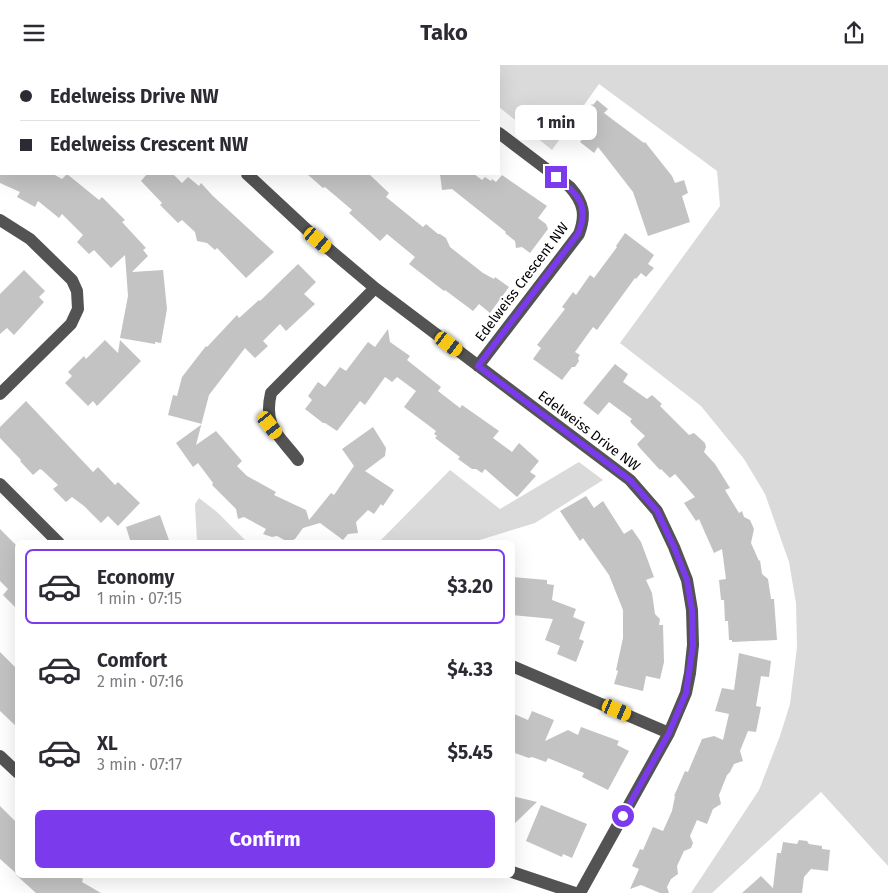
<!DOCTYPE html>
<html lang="en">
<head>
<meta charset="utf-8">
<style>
  :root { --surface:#fff; --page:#f2f2f3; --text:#2b2b33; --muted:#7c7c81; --line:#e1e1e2; --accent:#7c3aed }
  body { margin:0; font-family:"Fira Sans",sans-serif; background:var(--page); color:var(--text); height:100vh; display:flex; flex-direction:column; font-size:19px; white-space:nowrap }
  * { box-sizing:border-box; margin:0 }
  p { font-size:16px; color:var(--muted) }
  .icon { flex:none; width:28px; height:28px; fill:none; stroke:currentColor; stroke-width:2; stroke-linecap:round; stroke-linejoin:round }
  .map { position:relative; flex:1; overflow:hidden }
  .details { position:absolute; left:15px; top:475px; width:500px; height:338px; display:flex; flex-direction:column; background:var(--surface); border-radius:8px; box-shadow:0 5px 20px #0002 }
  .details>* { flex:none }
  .top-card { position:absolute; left:0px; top:0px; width:500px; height:110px; box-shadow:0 5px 20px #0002; display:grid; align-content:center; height:110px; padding:0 20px; background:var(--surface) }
  .end { position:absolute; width:22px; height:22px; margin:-11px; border:6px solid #7c3aed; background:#fff; box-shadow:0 0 0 2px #fff }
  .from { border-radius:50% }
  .bubble { position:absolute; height:35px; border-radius:8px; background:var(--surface); box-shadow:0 5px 20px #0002; font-size:16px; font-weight:700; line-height:35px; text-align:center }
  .car { position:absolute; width:15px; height:30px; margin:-15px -8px; border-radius:6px; box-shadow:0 0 4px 1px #0007; background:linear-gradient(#f5c518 24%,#345 0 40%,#f5c518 0 76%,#345 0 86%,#f5c518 0) }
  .top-card b { display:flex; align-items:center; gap:18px; height:48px; font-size:19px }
  .top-card b+b { border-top:1px solid var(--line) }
  .top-card i { width:12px; height:12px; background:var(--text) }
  ul { padding:9px 0 0; list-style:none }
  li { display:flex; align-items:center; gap:15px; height:75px; margin:0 10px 8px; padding:0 10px; border:2px solid transparent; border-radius:8px }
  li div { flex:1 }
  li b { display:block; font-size:19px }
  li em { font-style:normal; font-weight:700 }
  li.on { border-color:var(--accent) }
  li>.icon { width:45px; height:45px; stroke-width:1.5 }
  .button { display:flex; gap:10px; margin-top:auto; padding:10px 20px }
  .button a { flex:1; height:58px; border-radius:8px; background:var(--accent); color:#fff; font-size:20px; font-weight:700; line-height:58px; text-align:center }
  header { display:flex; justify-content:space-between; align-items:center; height:65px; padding:0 20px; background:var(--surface); font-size:22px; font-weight:700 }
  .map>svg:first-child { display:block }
  .green { fill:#dadada }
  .building { fill:#c3c3c3 }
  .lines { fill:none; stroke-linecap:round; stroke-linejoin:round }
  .minor { stroke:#535353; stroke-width:12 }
  .route { stroke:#7c3aed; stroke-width:6 }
  .labels { text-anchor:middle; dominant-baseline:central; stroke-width:4; stroke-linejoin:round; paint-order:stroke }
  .street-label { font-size:14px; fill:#000; stroke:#fff }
</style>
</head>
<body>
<header><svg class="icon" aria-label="menu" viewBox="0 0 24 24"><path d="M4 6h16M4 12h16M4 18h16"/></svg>Tako<svg class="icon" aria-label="share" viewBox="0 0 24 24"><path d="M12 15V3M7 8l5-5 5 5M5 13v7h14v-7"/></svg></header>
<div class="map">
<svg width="888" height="828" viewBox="0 0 888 828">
  <rect width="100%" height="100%" fill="#fff"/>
  <path class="green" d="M 449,0 L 888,0 L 888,801 L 821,727 L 712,828 L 691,828 L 759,725 L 780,671 L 790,639 L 797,582 L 796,538 L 789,497 L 765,429 L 744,394 L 701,341 L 620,278 L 720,141 L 717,106 L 599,19 L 552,85 L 499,42 L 499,1 Z
    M 579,397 L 603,415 L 535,458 L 473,477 L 379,477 L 450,405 L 500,444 Z
    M 199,433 L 217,447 L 247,477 L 197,477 L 195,439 Z"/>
  <path class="building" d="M 597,35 L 608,44 L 604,48 L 644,78 L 645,77 L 672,111 L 675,118 L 684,115 L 688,128 L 682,131 L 690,157 L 648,171 L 633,127 L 598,82 L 594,88 L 580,77 L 584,72 L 573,64 L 592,39 L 593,40 Z
    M 0,109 L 53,109 L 62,114 L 67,109 L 99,135 L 102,132 L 125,155 L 122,157 L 146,183 L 143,185 L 148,191 L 132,207 L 163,205 L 167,244 L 161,278 L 155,277 L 155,279 L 120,273 L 128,231 L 125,190 L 111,203 L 94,185 L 89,189 L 77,177 L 83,170 L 62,149 L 59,153 L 38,136 L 35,142 L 17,132 L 20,127 L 0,118 Z
    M 147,109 L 173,109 L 182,118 L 188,112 L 199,121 L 201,118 L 213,131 L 274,187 L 246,213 L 217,183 L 215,185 L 207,178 L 197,176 L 195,167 L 182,155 L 178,158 L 160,140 L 162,138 L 141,116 Z
    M 307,109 L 369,109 L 389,128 L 386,132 L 423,162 L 426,159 L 438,169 L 440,169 L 446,173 L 450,182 L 483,208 L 494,214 L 495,212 L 509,222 L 490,248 L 479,239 L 473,246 L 445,225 L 444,226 L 409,199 L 415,192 L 387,169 L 380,176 L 349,148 L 352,145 L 325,122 L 323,123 Z
    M 440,109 L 474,109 L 482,115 L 485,112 L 491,116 L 492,114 L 496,117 L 502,110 L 547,141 L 538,153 L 546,159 L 548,164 L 530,188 L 522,182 L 516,183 L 515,176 L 505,168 L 506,167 L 452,124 L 442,125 Z
    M 625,168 L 654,190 L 648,199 L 654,203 L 646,212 L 641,208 L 636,214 L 635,213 L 597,265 L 593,262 L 575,287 L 580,290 L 578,293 L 579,296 L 575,302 L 572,302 L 562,315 L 533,294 L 541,283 L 537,280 L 565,244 L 562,242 L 573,227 L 576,230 L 590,210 L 594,213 L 617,182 L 616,181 Z
    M 298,199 L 316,217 L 304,229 L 315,239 L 286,266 L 280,259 L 263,276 L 268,281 L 255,293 L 245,283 L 209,330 L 196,380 L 216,366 L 242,396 L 237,401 L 247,411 L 276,427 L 274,430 L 306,445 L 309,455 L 331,428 L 334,430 L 354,401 L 342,384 L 373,362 L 386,383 L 385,391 L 365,406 L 394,425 L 383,441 L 381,439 L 374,449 L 368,445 L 356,457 L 358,468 L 348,469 L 343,475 L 320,458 L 303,463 L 295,474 L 288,477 L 277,471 L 272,472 L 263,469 L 266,464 L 244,452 L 238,454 L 236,444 L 212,420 L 213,418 L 198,398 L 193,402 L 176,378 L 202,359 L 168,350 L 173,330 L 177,331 L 182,312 L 206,281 L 207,282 L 237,250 L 239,253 L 259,235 L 260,236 Z
    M 24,205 L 45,226 L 39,232 L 44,237 L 14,270 L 7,263 L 0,269 L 0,229 Z
    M 388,264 L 390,277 L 410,291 L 407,295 L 441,322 L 438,326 L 460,343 L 462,340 L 499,366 L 493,373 L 512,387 L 519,378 L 539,396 L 530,407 L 536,411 L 517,432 L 485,404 L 482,408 L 476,404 L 472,404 L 458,394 L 460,392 L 435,373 L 437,371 L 434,369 L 436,366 L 404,342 L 416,326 L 397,312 L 392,317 L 385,312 L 365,340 L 360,336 L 337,366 L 325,358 L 323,358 L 305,344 L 312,335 L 308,331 L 318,317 L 325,322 L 340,302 L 346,306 L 368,277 L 375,282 Z
    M 105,275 L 118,288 L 120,275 L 141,296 L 97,341 L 93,336 L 88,341 L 65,318 L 72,311 L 68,307 L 84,291 L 86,294 Z
    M 615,299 L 628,309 L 623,317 L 647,334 L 652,330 L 662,339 L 660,341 L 689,370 L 694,368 L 705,378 L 706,382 L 704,387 L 715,399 L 730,423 L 725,425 L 739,448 L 742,446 L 744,452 L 750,455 L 754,464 L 751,478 L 759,496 L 760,495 L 762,509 L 768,514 L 771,534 L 774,534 L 777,575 L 732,577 L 732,575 L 729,575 L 728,556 L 725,556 L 724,535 L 721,535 L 719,515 L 726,514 L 722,484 L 714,488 L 699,454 L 696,456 L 684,438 L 695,432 L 675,409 L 670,413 L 661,404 L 660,405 L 639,382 L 637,379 L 645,371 L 632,359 L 630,356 L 632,354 L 609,337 L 598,350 L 583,338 Z
    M 26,336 L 93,407 L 98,402 L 115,420 L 118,417 L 140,438 L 118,461 L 108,451 L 101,458 L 84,441 L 72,432 L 66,437 L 53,424 L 58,420 L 42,405 L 40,404 L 33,410 L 20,396 L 21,395 L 0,373 L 0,362 Z
    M 586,431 L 594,443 L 603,436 L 624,469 L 632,464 L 641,477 L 654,512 L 646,515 L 652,528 L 655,549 L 660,554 L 659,560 L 663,560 L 664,597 L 660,614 L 646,611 L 643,626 L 614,619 L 618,606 L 616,605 L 623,573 L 623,545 L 609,510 L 583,473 L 580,476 L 560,446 Z
    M 160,450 L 170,478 L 131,478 L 126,462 Z
    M 0,464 L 18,482 L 18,545 L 3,530 L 8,524 L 0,516 Z
    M 512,512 L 547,515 L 547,519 L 554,520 L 552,535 L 576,544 L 573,552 L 585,557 L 579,574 L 584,576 L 576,597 L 557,589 L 560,581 L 545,575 L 553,554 L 512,550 Z
    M 0,587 L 18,605 L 18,663 L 0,646 Z
    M 739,588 L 771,596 L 769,612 L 761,611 L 756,641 L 761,642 L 756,667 L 748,666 L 740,686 L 743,696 L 734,699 L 730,707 L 727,710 L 719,730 L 721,739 L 713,744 L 707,759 L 697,755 L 690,771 L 693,778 L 691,783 L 684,786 L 677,801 L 678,809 L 671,814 L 667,822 L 669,828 L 660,828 L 641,820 L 630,824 L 639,804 L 632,801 L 640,784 L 643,785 L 653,762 L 663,766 L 672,746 L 675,731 L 674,731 L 685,706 L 688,707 L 702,674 L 714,671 L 723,675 L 729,649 L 715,646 L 722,623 L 734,625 Z
    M 532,646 L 554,655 L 545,676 L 568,665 L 578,670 L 581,662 L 619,676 L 617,680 L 629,686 L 608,725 L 582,712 L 584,708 L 548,693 L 546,697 L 532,692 L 529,693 L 512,687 L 512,648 L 528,655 Z
    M 512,731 L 537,737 L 512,761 Z
    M 541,740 L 587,759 L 572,793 L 563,789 L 562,792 L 526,776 Z
    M 0,741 L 18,759 L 18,810 L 0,794 Z
    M 799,775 L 807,776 L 809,779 L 822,781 L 822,784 L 830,785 L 828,806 L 811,804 L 804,812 L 802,828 L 742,828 L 761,811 L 773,823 L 777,788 L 781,788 L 783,777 L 797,779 Z
    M 16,810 L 76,810 L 83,814 L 82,817 L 101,828 L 36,828 Z"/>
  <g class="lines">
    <path class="minor" d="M 134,0 L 136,1
      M 420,0 L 422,1
      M 222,1 L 223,0
      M 247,109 L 318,175 L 375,223 L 630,415 L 657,446 L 674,482 L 687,515 L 692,545 L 693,580 L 690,608 L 686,628 L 669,668 L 580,828
      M 0,155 L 30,174 L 72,215 L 77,226 L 78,244 L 71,259 L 0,329
      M 478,301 L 579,169 C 586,150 584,138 570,122 L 499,68
      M 298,395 C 279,370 263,362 271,328 L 375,223
      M 0,419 L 59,478
      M 512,601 L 669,668
      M 0,691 L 18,708
      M 512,807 L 575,828"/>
  </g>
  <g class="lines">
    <path class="route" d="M 556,112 C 578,128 590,141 578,169 L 478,301 L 630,415 L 657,446 L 674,482 L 687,515 L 692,545 L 693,580 L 686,628 L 669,668 L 623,751"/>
  </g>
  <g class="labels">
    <g class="street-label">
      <text transform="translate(522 217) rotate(-53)">Edelweiss Crescent NW</text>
      <text transform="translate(589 366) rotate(37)">Edelweiss Drive NW</text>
    </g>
  </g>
</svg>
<i class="end from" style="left:623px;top:751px"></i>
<i class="end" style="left:556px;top:112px"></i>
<div class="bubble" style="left:515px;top:40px;width:82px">1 min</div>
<i class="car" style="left:318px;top:175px;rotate:130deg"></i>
<i class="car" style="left:449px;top:279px;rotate:127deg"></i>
<i class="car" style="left:270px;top:360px;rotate:142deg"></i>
<i class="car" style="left:617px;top:645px;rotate:113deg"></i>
<div class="top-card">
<b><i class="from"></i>Edelweiss Drive NW</b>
<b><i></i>Edelweiss Crescent NW</b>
</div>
<section class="details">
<ul>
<li class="on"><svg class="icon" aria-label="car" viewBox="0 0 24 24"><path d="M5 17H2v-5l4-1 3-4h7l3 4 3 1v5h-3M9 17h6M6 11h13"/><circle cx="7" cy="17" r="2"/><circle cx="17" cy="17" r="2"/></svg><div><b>Economy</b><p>1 min · 07:15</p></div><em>$3.20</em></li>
<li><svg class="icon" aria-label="car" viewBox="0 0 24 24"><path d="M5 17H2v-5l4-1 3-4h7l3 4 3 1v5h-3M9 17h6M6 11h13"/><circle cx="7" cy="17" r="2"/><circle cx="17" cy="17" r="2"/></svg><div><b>Comfort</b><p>2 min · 07:16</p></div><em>$4.33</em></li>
<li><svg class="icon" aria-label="car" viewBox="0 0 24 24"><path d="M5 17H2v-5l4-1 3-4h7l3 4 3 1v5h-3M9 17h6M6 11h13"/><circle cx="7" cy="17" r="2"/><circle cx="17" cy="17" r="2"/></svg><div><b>XL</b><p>3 min · 07:17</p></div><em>$5.45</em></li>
</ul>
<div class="button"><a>Confirm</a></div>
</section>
</div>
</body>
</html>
